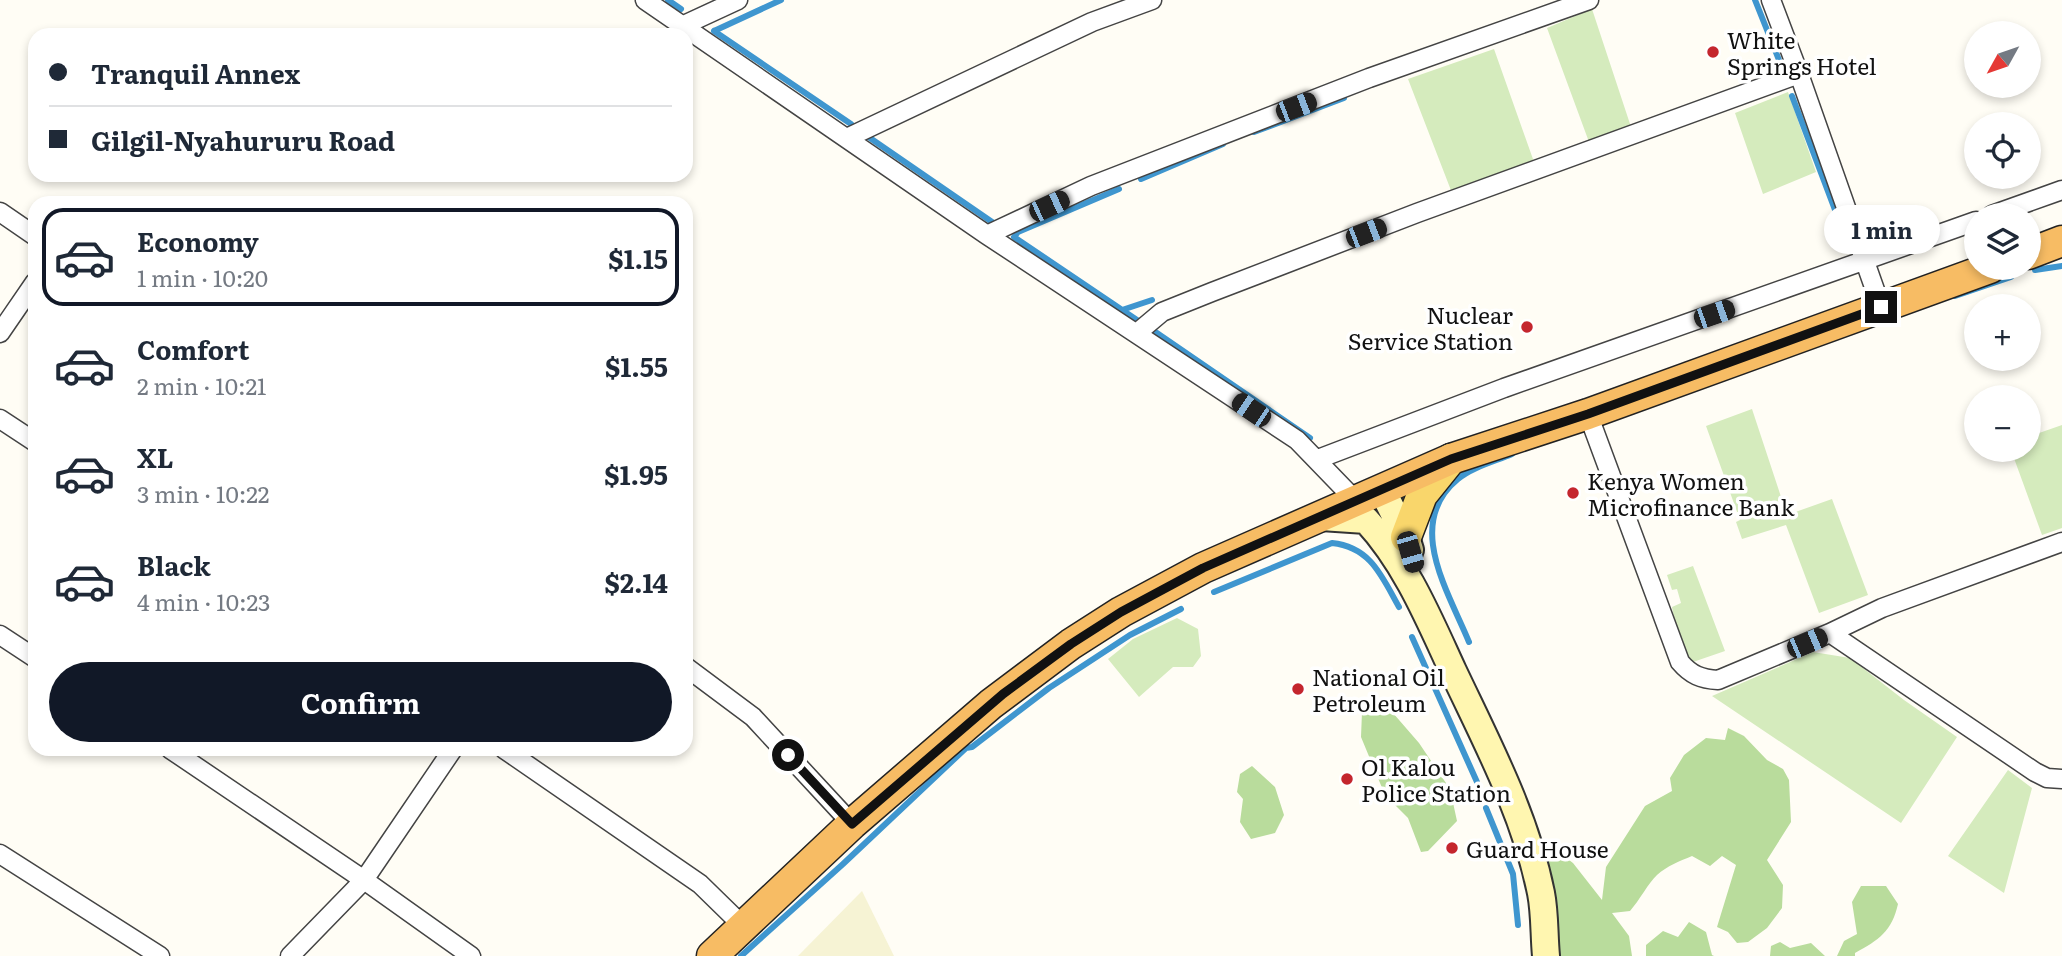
<!DOCTYPE html>
<html lang="en">
<head>
<meta charset="utf-8">
<style>
  :root { --surface:#fff; --page:#f6f6f7; --text:#1f2937; --muted:#747a83; --line:#e0e1e3; --accent:#111827 }
  body { margin:0; font-family:Literata,serif; background:var(--page); color:var(--text); height:100vh; display:flex; flex-direction:column; font-size:26px; white-space:nowrap }
  * { box-sizing:border-box; margin:0 }
  p { font-size:23px; color:var(--muted) }
  .icon { flex:none; width:38px; height:38px; fill:none; stroke:currentColor; stroke-width:2; stroke-linecap:round; stroke-linejoin:round }
  .map { position:relative; flex:1; overflow:hidden }
  .sheet { position:absolute; left:28px; top:196px; width:665px; height:560px; display:flex; flex-direction:column; background:var(--surface); border-radius:21px; box-shadow:0 4px 10px #0003 }
  .sheet>* { flex:none }
  .guide { position:absolute; left:28px; top:28px; width:665px; height:154px; border-radius:21px; box-shadow:0 4px 10px #0003; display:grid; align-content:center; height:154px; padding:0 21px; background:var(--surface) }
  .needle { width:46px; rotate:230deg }
  .fabs { position:absolute; left:1964px; top:21px; display:grid; gap:14px }
  .fabs a { display:grid; place-items:center; width:77px; height:77px; border-radius:50%; background:var(--surface); box-shadow:0 4px 10px #0003; font-size:35px }
  .end { position:absolute; width:32px; height:32px; margin:-16px; border:9px solid #111; background:#fff; box-shadow:0 0 0 4px #fff }
  .from { border-radius:50% }
  .bubble { position:absolute; height:49px; border-radius:24px; background:var(--surface); box-shadow:0 4px 10px #0003; font-size:23px; font-weight:700; line-height:49px; text-align:center }
  .car { position:absolute; width:21px; height:42px; margin:-21px -10px; border-radius:9px; box-shadow:0 0 5px 2px #0007; background:linear-gradient(#222 24%,#8ab4d8 0 40%,#222 0 76%,#8ab4d8 0 86%,#222 0) }
  .guide b { display:flex; align-items:center; gap:24px; height:66px; font-size:26px }
  .guide b+b { border-top:2px solid var(--line) }
  .guide i { width:18px; height:18px; background:var(--text) }
  ul { padding:12px 0 0; list-style:none }
  li { display:flex; align-items:center; gap:21px; height:98px; margin:0 14px 10px; padding:0 7px; border:4px solid transparent; border-radius:21px }
  li div { flex:1 }
  li b { display:block; font-size:26px }
  li em { font-style:normal; font-weight:700 }
  li.current { border-color:var(--accent) }
  li>.icon { width:63px; height:63px; stroke-width:1.5 }
  .button { display:flex; gap:14px; margin-top:auto; padding:14px 21px }
  .button a { flex:1; height:80px; border-radius:42px; background:var(--accent); color:#fff; font-size:28px; font-weight:700; line-height:80px; text-align:center }
  .map>svg:first-child { display:block }
  .farmland { fill:#f6f3d4 }
  .green { fill:#d5ebbd }
  .forest { fill:#b9dc9c }
  .lines { fill:none; stroke-linecap:round; stroke-linejoin:round }
  .stream { stroke:#3f96cf; stroke-width:6 }
  .minor-casing { stroke:#444; stroke-width:21 }
  .secondary-casing { stroke:#333; stroke-width:30 }
  .primary-casing { stroke:#222; stroke-width:33 }
  .trunk-casing { stroke:#222; stroke-width:33 }
  .minor { stroke:#fff; stroke-width:18 }
  .secondary { stroke:#fff6b0; stroke-width:26 }
  .primary { stroke:#f9d66b; stroke-width:30 }
  .trunk { stroke:#f7bc64; stroke-width:30 }
  .route { stroke:#111; stroke-width:9 }
  .poi-dot { fill:#c4262e; stroke:#fff; stroke-width:2.5 }
  .labels { text-anchor:middle; dominant-baseline:central; stroke-width:7; stroke-linejoin:round; paint-order:stroke }
  .poi-label { font-size:23px; fill:#111; stroke:#fff; text-anchor:start }
</style>
</head>
<body>
<div class="map">
<svg width="2062" height="956" viewBox="0 0 2062 956">
  <rect width="100%" height="100%" fill="#fffdf5"/>
  <path class="farmland" d="M 862,891 L 894,956 L 798,956 Z"/>
  <path class="green" d="M 1592,9 L 1631,127 L 1589,142 L 1547,28 Z
    M 1494,49 L 1534,162 L 1452,193 L 1408,79 Z
    M 1788,92 L 1816,172 L 1763,194 L 1735,113 Z
    M 1752,409 L 1787,515 L 1832,499 L 1868,595 L 1819,613 L 1786,525 L 1742,539 L 1736,522 L 1740,520 L 1706,426 Z
    M 2062,425 L 2062,528 L 2042,535 L 2011,450 L 2028,450 L 2028,437 Z
    M 1693,566 L 1725,651 L 1693,662 C 1678,645 1676,628 1672,607 L 1681,603 L 1677,589 L 1672,590 L 1667,575 Z
    M 1177,618 L 1198,629 L 1201,656 L 1193,667 L 1173,667 L 1139,697 L 1108,659 L 1133,639 Z
    M 1813,652 L 1850,658 L 1904,700 L 1957,737 L 1901,823 L 1712,696 Z
    M 2008,770 L 2032,788 L 2004,893 L 1948,856 Z"/>
  <path class="forest" d="M 1374,705 L 1393,713 L 1419,743 L 1450,789 L 1457,821 L 1428,851 L 1421,852 L 1408,818 L 1385,795 L 1361,737 L 1362,712 Z
    M 1728,728 L 1744,736 L 1767,760 L 1783,769 L 1789,780 L 1791,822 L 1767,860 L 1783,885 L 1782,908 L 1767,928 L 1748,942 L 1737,943 L 1728,932 L 1717,927 L 1736,865 L 1722,856 L 1710,866 L 1692,856 C 1680,861 1667,866 1657,875 C 1649,882 1639,901 1630,911 L 1612,913 L 1629,936 L 1632,956 L 1555,956 L 1543,876 L 1550,858 L 1561,854 L 1573,863 L 1602,900 L 1606,867 L 1645,806 L 1672,791 L 1670,778 L 1684,755 L 1706,738 L 1725,740 Z
    M 1252,766 L 1275,787 L 1284,815 L 1275,833 L 1251,839 L 1240,822 L 1243,799 L 1237,792 L 1240,774 Z
    M 1861,886 L 1886,886 L 1898,904 C 1892,931 1879,940 1855,953 L 1855,956 L 1837,956 L 1844,941 L 1857,934 L 1852,902 Z
    M 1689,922 L 1706,932 L 1712,955 L 1714,956 L 1646,956 L 1646,945 L 1663,931 L 1678,937 Z
    M 1780,942 L 1790,948 L 1811,943 L 1825,956 L 1770,956 L 1771,946 Z"/>
  <g class="lines">
    <path class="stream" d="M 668,0 L 681,9
      M 1755,0 L 1783,70
      M 714,31 L 851,124
      M 714,31 L 781,0
      M 1792,96 L 1846,239
      M 1254,132 L 1344,98
      M 870,138 L 995,224
      M 1141,179 L 1223,144
      M 1119,189 L 1018,232 L 1014,237 L 1137,320
      M 2035,270 L 2062,266
      M 1955,296 L 2011,277
      M 1122,310 L 1152,300
      M 1154,331 L 1310,438
      M 1214,592 L 1332,543 C 1371,547 1382,577 1399,607
      M 1412,637 L 1477,782
      M 1469,642 C 1448,591 1404,523 1458,479 C 1472,467 1496,461 1512,454
      M 963,746 L 966,748 L 972,747 L 1049,688 L 1130,635 L 1181,609
      M 1486,808 L 1513,874 L 1518,925
      M 741,956 L 843,864 L 966,748"/>
    <defs>
      <path id="minor" d="M 645,0 L 987,235 L 1297,440 L 1356,501
        M 1771,0 L 1799,74 L 1881,307
        M 684,25 L 738,0
        M 847,138 L 1092,22 L 1152,0
        M 0,212 L 35,236
        M 1992,215 L 2062,190
        M 987,235 L 1091,186 L 1369,78 L 1589,0
        M 0,333 L 35,282
        M 1137,333 L 1162,312 L 1212,292 L 1417,213 L 1799,74
        M 1588,414 L 1680,662 C 1691,675 1701,679 1718,680 L 1830,633
        M 0,419 L 35,442
        M 1318,459 L 1504,388 L 1976,221
        M 2062,542 L 1882,608 L 1830,633 L 2035,772 L 2047,778 L 2062,779
        M 0,635 L 35,658
        M 686,667 L 753,717 L 852,824
        M 170,749 L 364,880 L 471,956
        M 504,749 L 700,884 L 743,926
        M 0,854 L 160,956
        M 290,956 L 364,880 L 453,749"/>
      <path id="secondary" d="M 1382,490 L 1406,537 L 1410,550
        M 1321,517 L 1366,520 C 1406,563 1429,619 1453,671 C 1487,743 1525,814 1541,893 C 1545,913 1544,935 1546,956"/>
      <path id="primary" d="M 1406,537 L 1422,495 L 1451,459"/>
      <path id="trunk" d="M 2028,254 L 2062,241
        M 712,956 L 852,824 L 991,704 L 1071,644 L 1121,612 L 1203,568 L 1451,459 L 1588,414 L 1990,268"/>
    </defs>
    <use href="#minor" class="minor-casing"/>
    <use href="#secondary" class="secondary-casing"/>
    <use href="#primary" class="primary-casing"/>
    <use href="#trunk" class="trunk-casing"/>
    <use href="#minor" class="minor"/>
    <use href="#secondary" class="secondary"/>
    <use href="#primary" class="primary"/>
    <use href="#trunk" class="trunk"/>
  </g>
  <g class="lines">
    <path class="route" d="M 788,755 L 852,824 L 1003,694 L 1071,644 L 1121,612 L 1203,568 L 1451,459 L 1588,414 L 1881,307"/>
  </g>
  <g class="poi-dot">
    <circle cx="1713" cy="52" r="7"/>
    <circle cx="1527" cy="327" r="7"/>
    <circle cx="1573" cy="493" r="7"/>
    <circle cx="1298" cy="689" r="7"/>
    <circle cx="1347" cy="779" r="7"/>
    <circle cx="1452" cy="848" r="7"/>
  </g>
  <g class="labels">
    <g class="poi-label">
      <text x="1727" y="39">White<tspan x="1727" dy="26">Springs Hotel</tspan></text>
      <text x="1513" y="314" text-anchor="end">Nuclear<tspan x="1513" dy="26">Service Station</tspan></text>
      <text x="1587" y="480">Kenya Women<tspan x="1587" dy="26">Microfinance Bank</tspan></text>
      <text x="1312" y="676">National Oil<tspan x="1312" dy="26">Petroleum</tspan></text>
      <text x="1361" y="766">Ol Kalou<tspan x="1361" dy="26">Police Station</tspan></text>
      <text x="1466" y="848">Guard House</text>
    </g>
  </g>
</svg>
<div class="fabs">
<a><svg class="needle" viewBox="-14 -14 28 28"><path d="M0-13l5 13h-10z" fill="#e53935"/><path d="M0 13l5-13h-10z" fill="#747a83"/></svg></a>
<a><svg class="icon" aria-label="locate" viewBox="0 0 24 24"><circle cx="12" cy="12" r="6"/><path d="M12 2v4M12 18v4M2 12h4M18 12h4"/></svg></a>
<a><svg class="icon" aria-label="layers" viewBox="0 0 24 24"><path d="M12 4l9 5-9 5-9-5zM3 14l9 5 9-5"/></svg></a>
<a>+</a>
<a>−</a>
</div>
<i class="end from" style="left:788px;top:755px"></i>
<i class="end" style="left:1881px;top:307px"></i>
<div class="bubble" style="left:1824px;top:205px;width:116px">1 min</div>
<i class="car" style="left:1296px;top:107px;rotate:69deg"></i>
<i class="car" style="left:1049px;top:206px;rotate:65deg"></i>
<i class="car" style="left:1366px;top:233px;rotate:69deg"></i>
<i class="car" style="left:1714px;top:314px;rotate:71deg"></i>
<i class="car" style="left:1251px;top:410px;rotate:304deg"></i>
<i class="car" style="left:1410px;top:552px;rotate:164deg"></i>
<i class="car" style="left:1807px;top:643px;rotate:67deg"></i>
<div class="guide">
<b><i class="from"></i>Tranquil Annex</b>
<b><i></i>Gilgil-Nyahururu Road</b>
</div>
<section class="sheet">
<ul>
<li class="current"><svg class="icon" aria-label="car" viewBox="0 0 24 24"><path d="M5 17H2v-5l4-1 3-4h7l3 4 3 1v5h-3M9 17h6M6 11h13"/><circle cx="7" cy="17" r="2"/><circle cx="17" cy="17" r="2"/></svg><div><b>Economy</b><p>1 min · 10:20</p></div><em>$1.15</em></li>
<li><svg class="icon" aria-label="car" viewBox="0 0 24 24"><path d="M5 17H2v-5l4-1 3-4h7l3 4 3 1v5h-3M9 17h6M6 11h13"/><circle cx="7" cy="17" r="2"/><circle cx="17" cy="17" r="2"/></svg><div><b>Comfort</b><p>2 min · 10:21</p></div><em>$1.55</em></li>
<li><svg class="icon" aria-label="car" viewBox="0 0 24 24"><path d="M5 17H2v-5l4-1 3-4h7l3 4 3 1v5h-3M9 17h6M6 11h13"/><circle cx="7" cy="17" r="2"/><circle cx="17" cy="17" r="2"/></svg><div><b>XL</b><p>3 min · 10:22</p></div><em>$1.95</em></li>
<li><svg class="icon" aria-label="car" viewBox="0 0 24 24"><path d="M5 17H2v-5l4-1 3-4h7l3 4 3 1v5h-3M9 17h6M6 11h13"/><circle cx="7" cy="17" r="2"/><circle cx="17" cy="17" r="2"/></svg><div><b>Black</b><p>4 min · 10:23</p></div><em>$2.14</em></li>
</ul>
<div class="button"><a>Confirm</a></div>
</section>
</div>
</body>
</html>
